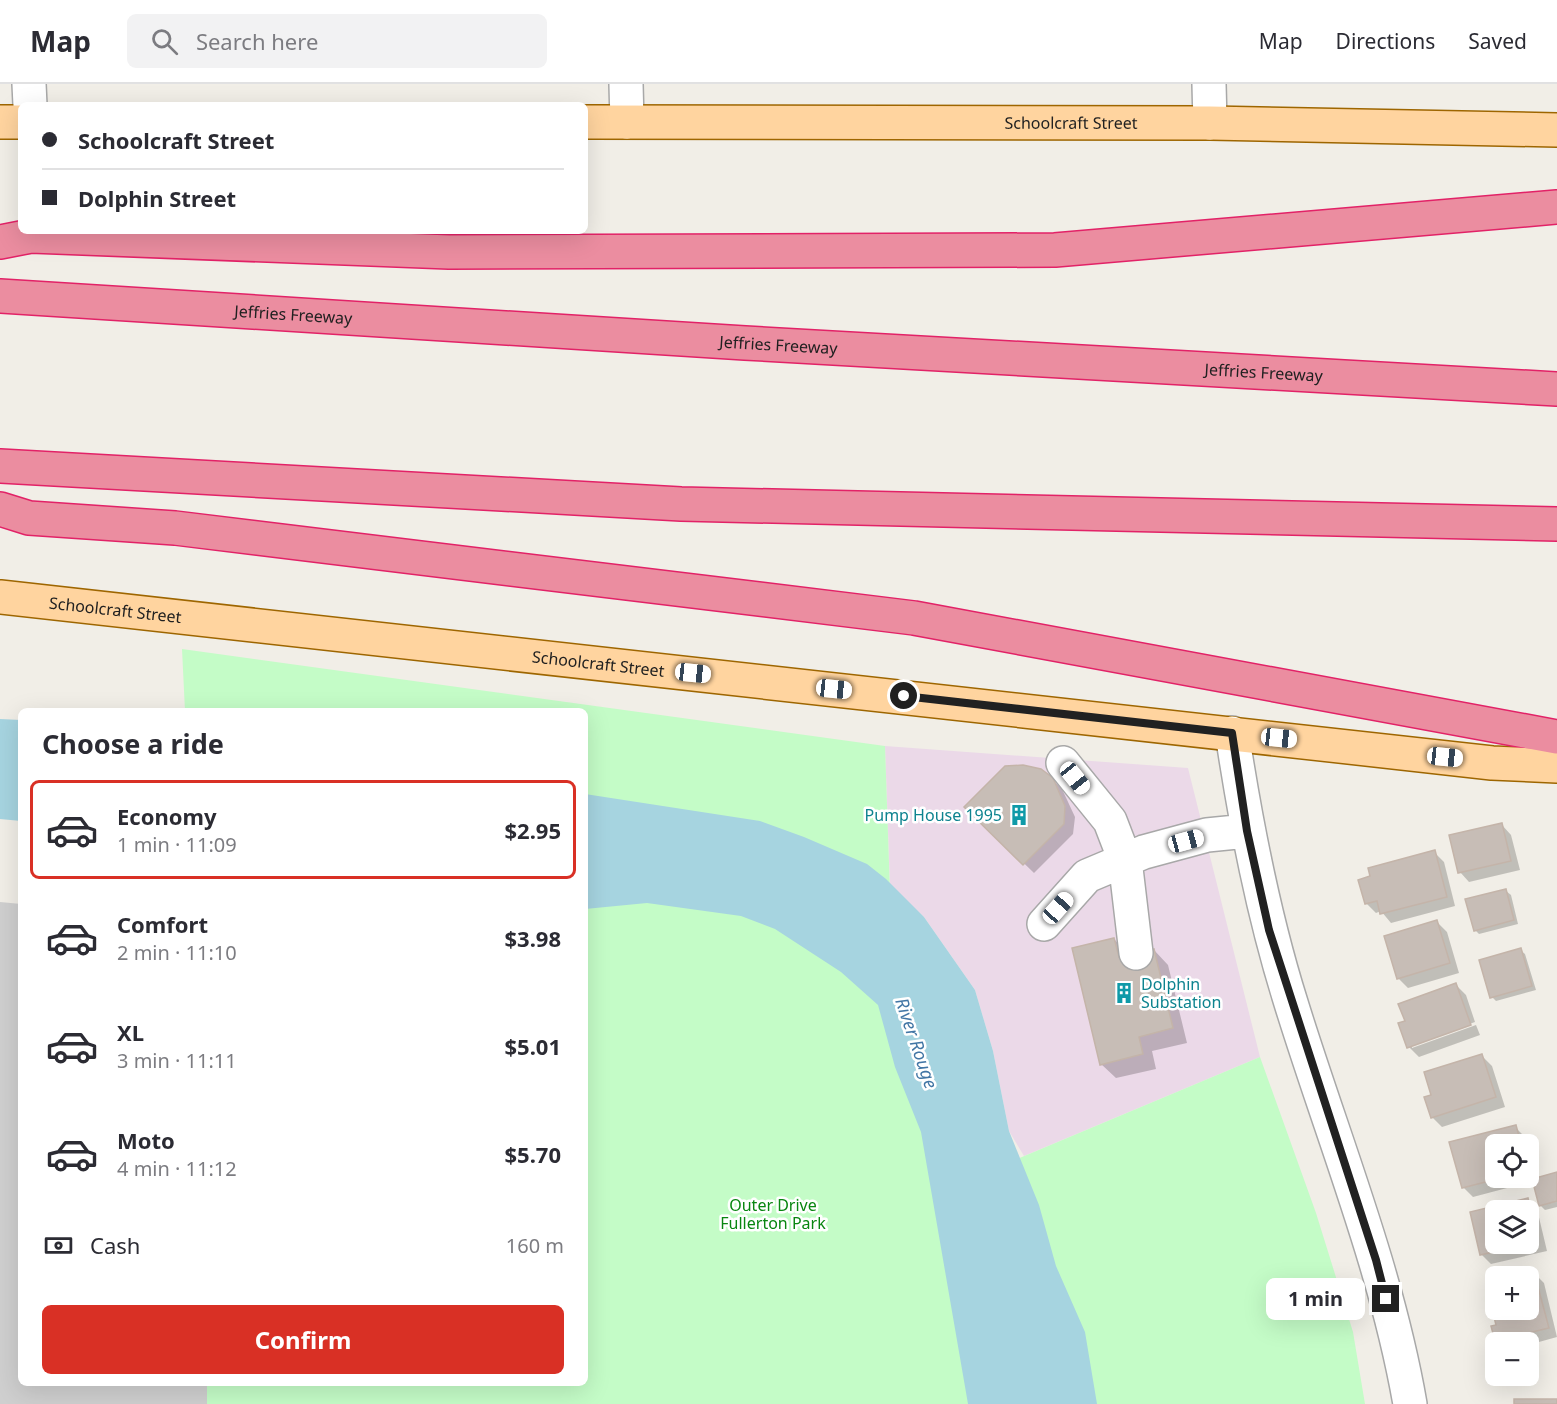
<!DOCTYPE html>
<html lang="en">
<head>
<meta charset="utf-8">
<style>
  :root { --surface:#fff; --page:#f2f2f3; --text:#2b2b33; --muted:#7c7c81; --line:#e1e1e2; --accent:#d93025 }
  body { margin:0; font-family:"Noto Sans",sans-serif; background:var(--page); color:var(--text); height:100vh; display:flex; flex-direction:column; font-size:22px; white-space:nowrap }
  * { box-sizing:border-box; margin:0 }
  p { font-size:20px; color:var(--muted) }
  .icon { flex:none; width:33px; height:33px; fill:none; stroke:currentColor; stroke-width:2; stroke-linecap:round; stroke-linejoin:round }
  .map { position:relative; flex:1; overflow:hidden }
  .details { position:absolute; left:18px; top:624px; width:570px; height:678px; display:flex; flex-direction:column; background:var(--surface); border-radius:9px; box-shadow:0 6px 24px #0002 }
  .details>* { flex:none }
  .guide { position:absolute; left:18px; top:18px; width:570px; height:132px; border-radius:9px; box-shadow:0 6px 24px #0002; display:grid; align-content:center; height:132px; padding:0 24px; background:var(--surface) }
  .fabs { position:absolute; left:1485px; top:1050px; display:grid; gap:12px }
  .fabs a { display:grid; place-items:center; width:54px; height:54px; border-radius:9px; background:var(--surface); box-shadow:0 6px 24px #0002; font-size:30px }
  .end { position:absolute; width:27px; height:27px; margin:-14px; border:8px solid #212121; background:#fff; box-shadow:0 0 0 3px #fff }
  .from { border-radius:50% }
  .bubble { position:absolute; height:42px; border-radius:9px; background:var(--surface); box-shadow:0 6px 24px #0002; font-size:20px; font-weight:700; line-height:42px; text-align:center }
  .car { position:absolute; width:18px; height:36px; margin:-18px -9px; border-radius:8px; box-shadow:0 0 4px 2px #0007; background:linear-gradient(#fff 24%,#345 0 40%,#fff 0 76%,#345 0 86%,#fff 0) }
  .guide b { display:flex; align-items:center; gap:21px; height:57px; font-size:22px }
  .guide b+b { border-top:2px solid var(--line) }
  .guide i { width:15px; height:15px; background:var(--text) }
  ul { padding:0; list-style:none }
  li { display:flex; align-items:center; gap:18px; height:99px; margin:0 12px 9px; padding:0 12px; border:3px solid transparent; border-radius:9px }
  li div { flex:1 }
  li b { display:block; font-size:22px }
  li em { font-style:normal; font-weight:700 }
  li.active { border-color:var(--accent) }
  li>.icon { width:54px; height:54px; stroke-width:1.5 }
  h2 { padding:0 24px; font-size:27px; line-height:72px }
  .pay { display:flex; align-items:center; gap:15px; height:66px; padding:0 24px; font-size:22px }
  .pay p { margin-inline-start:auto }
  .button { display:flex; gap:12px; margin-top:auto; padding:12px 24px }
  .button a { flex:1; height:69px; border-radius:9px; background:var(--accent); color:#fff; font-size:24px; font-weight:700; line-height:69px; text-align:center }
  header { display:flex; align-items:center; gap:36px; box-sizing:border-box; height:84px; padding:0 30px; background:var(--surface); border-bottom:2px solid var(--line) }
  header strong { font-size:28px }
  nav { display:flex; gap:33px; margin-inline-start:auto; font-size:21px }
  .search { width:420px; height:54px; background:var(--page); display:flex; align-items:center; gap:15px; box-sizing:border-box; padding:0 21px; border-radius:9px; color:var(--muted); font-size:22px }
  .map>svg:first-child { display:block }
  .industrial { fill:#ebd9e8 }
  .religious { fill:#cfcfcf }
  .park { fill:#c4fcc7 }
  .water { fill:#a6d4e0 }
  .shadow { fill:#0003; fill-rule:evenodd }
  .building { fill:#c7bdb6; stroke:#c4b4a9; stroke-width:1.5 }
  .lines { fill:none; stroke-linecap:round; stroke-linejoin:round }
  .minor-casing { stroke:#a8a8a8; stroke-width:36 }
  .major-casing { stroke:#9e6600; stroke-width:36 }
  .highway-casing { stroke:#e22267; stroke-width:36 }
  .minor { stroke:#fff; stroke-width:33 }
  .major { stroke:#ffd49f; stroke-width:33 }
  .highway { stroke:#eb8da0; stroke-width:33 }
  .route { stroke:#212121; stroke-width:8 }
  .labels { text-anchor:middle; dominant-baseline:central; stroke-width:5; stroke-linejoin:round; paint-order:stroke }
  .street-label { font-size:16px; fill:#212121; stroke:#fff }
  .culture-label { font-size:16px; fill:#0d838f; stroke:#fff; text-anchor:end }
  .park-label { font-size:16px; fill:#088610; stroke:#fff }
  .water-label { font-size:18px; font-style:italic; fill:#4276a5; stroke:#fff }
</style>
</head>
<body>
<header>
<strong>Map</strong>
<div class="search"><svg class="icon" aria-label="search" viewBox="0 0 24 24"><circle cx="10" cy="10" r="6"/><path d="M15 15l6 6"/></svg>Search here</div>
<nav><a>Map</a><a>Directions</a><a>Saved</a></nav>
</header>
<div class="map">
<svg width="1557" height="1320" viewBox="0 0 1557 1320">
  <rect width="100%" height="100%" fill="#f1eee7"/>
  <path class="industrial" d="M 885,662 L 1188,684 L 1260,973 L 1024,1072 L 1009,1047 L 993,967 L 975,906 L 924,833 L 890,802 Z"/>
  <path class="religious" d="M 0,818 L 21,820 L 21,1299 L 207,1299 L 207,1320 L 0,1320 Z"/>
  <path class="park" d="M 182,565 L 885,662 L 893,896 L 960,1099 L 1260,973 L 1316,1129 L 1353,1248 L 1365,1320 L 207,1320 L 207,1299 L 585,1299 L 585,627 L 185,627 Z"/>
  <path class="water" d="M 0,635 L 21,636 L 21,737 L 0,735 Z
    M 585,710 L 760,737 L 804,753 L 867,780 L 886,795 L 924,833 L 975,906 L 993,967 L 1009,1047 L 1039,1121 L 1056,1182 L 1085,1248 L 1097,1320 L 968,1320 L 921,1048 L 895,983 L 878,921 L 841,888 L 775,845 L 741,832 L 647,819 L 585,825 Z"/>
  <path class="shadow" d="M 1052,695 L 1062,705 L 1075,733 L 1073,750 L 1034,789 L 966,723 Z
    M 1502,741 L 1511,751 L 1520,786 L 1469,798 L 1460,788 Z
    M 1434,768 L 1444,778 L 1455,822 L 1391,839 L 1381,827 L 1376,829 L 1366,819 Z
    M 1506,807 L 1511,811 L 1518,840 L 1479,850 L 1475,846 Z
    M 1437,838 L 1447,848 L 1459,889 L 1408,904 L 1399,895 L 1386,853 Z
    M 1114,855 L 1128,870 L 1154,866 L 1168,881 L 1187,959 L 1152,967 L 1156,985 L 1116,994 L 1101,980 Z
    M 1520,866 L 1525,870 L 1536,906 L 1496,917 L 1492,913 Z
    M 1456,901 L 1466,911 L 1475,938 L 1412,960 L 1412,964 L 1476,941 L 1480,951 L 1419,973 L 1409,963 L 1407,938 Z
    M 1482,972 L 1492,982 L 1505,1023 L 1442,1043 L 1432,1033 L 1433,1012 Z
    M 1515,1043 L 1525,1053 L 1527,1060 L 1496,1060 L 1496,1094 L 1528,1094 L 1528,1067 L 1536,1095 L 1557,1090 L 1557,1123 L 1545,1126 L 1540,1121 L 1534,1097 L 1473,1113 L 1463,1103 L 1451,1059 Z
    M 1527,1116 L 1537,1125 L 1547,1167 L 1491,1180 L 1482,1171 L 1472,1129 ZM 1496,1126 L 1528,1126 L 1528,1160 L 1496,1160 Z
    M 1534,1189 L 1544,1199 L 1557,1253 L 1528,1261 L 1498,1258 L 1496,1226 L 1528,1226 L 1528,1192 L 1521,1192 Z"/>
  <path class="building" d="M 1023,681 L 1041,685 L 1053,694 L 1065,722 L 1064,740 L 1023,781 L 964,723 L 1005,682 Z
    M 1502,739 L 1511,777 L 1458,789 L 1449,751 Z
    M 1435,766 L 1447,813 L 1380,830 L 1377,817 L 1365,820 L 1358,796 L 1370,792 L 1368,784 Z
    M 1506,805 L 1514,836 L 1474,847 L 1465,815 Z
    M 1437,836 L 1450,879 L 1397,895 L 1384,852 Z
    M 1114,854 L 1119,873 L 1154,865 L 1173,944 L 1139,953 L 1143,970 L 1100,981 L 1072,864 Z
    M 1521,864 L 1532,902 L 1490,914 L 1479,876 Z
    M 1456,899 L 1471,941 L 1407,964 L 1398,939 L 1405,937 L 1398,920 Z
    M 1482,970 L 1496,1013 L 1431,1034 L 1424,1013 L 1431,1011 L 1424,988 Z
    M 1516,1041 L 1521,1060 L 1496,1060 L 1496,1094 L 1501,1094 L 1462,1104 L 1449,1058 Z
    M 1557,1088 L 1557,1117 L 1539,1122 L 1532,1095 Z
    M 1528,1114 L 1538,1157 L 1528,1159 L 1528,1126 L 1496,1126 L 1496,1160 L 1528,1160 L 1480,1171 L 1470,1128 Z
    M 1534,1188 L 1549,1244 L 1495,1257 L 1491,1242 L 1496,1241 L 1486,1200 L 1496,1197 L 1496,1226 L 1528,1226 L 1528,1192 L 1515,1192 Z
    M 1514,1315 L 1557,1315 L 1557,1320 L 1514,1320 Z"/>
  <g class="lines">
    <defs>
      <path id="minor" d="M 29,0 L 30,21
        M 626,0 L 627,38
        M 1209,0 L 1210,39
        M 1232,649 C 1246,741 1263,830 1291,919 C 1332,1052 1386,1182 1410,1320
        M 1063,679 L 1110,737 L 1125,776 L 1136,869
        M 1044,840 L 1087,792 L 1144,768 L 1207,751 L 1247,747"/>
      <g id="major">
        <path d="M 0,38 L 21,38"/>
        <path id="s1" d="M 585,38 L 1210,39 L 1557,46"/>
        <path id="s2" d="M 0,513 L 1492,679 L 1557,682"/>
      </g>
      <g id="highway">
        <path d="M 0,158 L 31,152 L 449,168 L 1055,166 L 1557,123"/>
        <path id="s3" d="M 0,212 L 745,259 L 1557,305"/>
        <path d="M 0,382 L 681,420 L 1557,440"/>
        <path d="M 0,425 L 29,434 L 175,444 L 914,534 L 1557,653"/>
      </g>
    </defs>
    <use href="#minor" class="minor-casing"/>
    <use href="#major" class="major-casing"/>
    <use href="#highway" class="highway-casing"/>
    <use href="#minor" class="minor"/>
    <use href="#major" class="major"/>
    <use href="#highway" class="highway"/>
  </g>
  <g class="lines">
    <path class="route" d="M 904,612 L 1232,649 L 1247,747 L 1269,846 L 1376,1176 L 1386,1215"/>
  </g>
  <defs>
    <symbol id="building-bare" viewBox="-9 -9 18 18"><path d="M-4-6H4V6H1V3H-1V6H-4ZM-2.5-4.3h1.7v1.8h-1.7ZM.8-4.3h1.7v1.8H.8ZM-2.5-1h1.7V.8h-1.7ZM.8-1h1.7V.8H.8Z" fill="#0f9aa8" stroke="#fff" stroke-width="2.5" paint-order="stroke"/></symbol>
  </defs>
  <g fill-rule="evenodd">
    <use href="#building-bare" x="1004" y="716" width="30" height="30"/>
    <use href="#building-bare" x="1109" y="894" width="30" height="30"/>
  </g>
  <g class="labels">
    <g class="street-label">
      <text stroke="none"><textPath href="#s1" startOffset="486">Schoolcraft Street</textPath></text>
      <text stroke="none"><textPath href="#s3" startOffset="294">Jeffries Freeway</textPath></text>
      <text stroke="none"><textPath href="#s3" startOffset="780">Jeffries Freeway</textPath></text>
      <text stroke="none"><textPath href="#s3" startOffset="1266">Jeffries Freeway</textPath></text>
      <text stroke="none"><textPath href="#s2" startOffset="116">Schoolcraft Street</textPath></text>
      <text stroke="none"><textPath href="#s2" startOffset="602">Schoolcraft Street</textPath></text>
    </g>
    <g class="culture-label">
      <text x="1002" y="731">Pump House 1995</text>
      <text x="1141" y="900" text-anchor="start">Dolphin<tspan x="1141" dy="18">Substation</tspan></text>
    </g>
    <g class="park-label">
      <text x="773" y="1121">Outer Drive<tspan x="773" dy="18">Fullerton Park</tspan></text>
    </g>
    <g class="water-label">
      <text transform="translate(917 959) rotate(71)">River Rouge</text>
    </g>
  </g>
</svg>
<div class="fabs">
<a><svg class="icon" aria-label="locate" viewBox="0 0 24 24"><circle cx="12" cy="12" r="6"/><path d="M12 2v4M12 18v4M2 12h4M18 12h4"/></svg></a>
<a><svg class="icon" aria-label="layers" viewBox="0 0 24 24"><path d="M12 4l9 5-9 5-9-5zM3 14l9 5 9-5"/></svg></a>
<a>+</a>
<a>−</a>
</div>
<i class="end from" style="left:904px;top:612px"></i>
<i class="end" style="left:1386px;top:1215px"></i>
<div class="bubble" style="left:1266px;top:1194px;width:99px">1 min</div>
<i class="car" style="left:693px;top:589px;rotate:96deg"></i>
<i class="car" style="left:834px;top:605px;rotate:96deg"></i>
<i class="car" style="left:1279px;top:654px;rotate:96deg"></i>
<i class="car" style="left:1445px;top:673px;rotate:96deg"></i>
<i class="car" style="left:1075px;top:694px;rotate:141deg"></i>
<i class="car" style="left:1186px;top:757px;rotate:75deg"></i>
<i class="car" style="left:1058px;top:824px;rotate:42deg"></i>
<div class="guide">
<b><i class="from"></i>Schoolcraft Street</b>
<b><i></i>Dolphin Street</b>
</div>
<section class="details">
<h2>Choose a ride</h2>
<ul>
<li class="active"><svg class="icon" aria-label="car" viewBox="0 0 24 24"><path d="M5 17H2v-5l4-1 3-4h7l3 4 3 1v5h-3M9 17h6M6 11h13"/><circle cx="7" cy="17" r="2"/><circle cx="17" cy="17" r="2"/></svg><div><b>Economy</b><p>1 min · 11:09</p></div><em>$2.95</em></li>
<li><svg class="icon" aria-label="car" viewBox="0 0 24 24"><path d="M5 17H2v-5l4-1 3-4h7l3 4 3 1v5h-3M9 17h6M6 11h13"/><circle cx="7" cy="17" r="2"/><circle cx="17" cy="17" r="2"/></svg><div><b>Comfort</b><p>2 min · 11:10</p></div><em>$3.98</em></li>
<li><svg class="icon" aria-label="car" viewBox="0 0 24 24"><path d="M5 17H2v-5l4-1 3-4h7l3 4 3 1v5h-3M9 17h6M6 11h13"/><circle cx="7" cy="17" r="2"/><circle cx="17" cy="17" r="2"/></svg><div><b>XL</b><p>3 min · 11:11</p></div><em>$5.01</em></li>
<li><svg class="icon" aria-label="car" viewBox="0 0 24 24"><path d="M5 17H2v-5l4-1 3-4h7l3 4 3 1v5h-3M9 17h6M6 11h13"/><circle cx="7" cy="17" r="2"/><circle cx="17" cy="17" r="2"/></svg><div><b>Moto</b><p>4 min · 11:12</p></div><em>$5.70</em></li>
</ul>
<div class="pay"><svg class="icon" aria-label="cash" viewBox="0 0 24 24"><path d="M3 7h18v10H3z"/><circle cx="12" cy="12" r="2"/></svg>Cash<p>160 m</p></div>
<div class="button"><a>Confirm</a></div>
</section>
</div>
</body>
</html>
